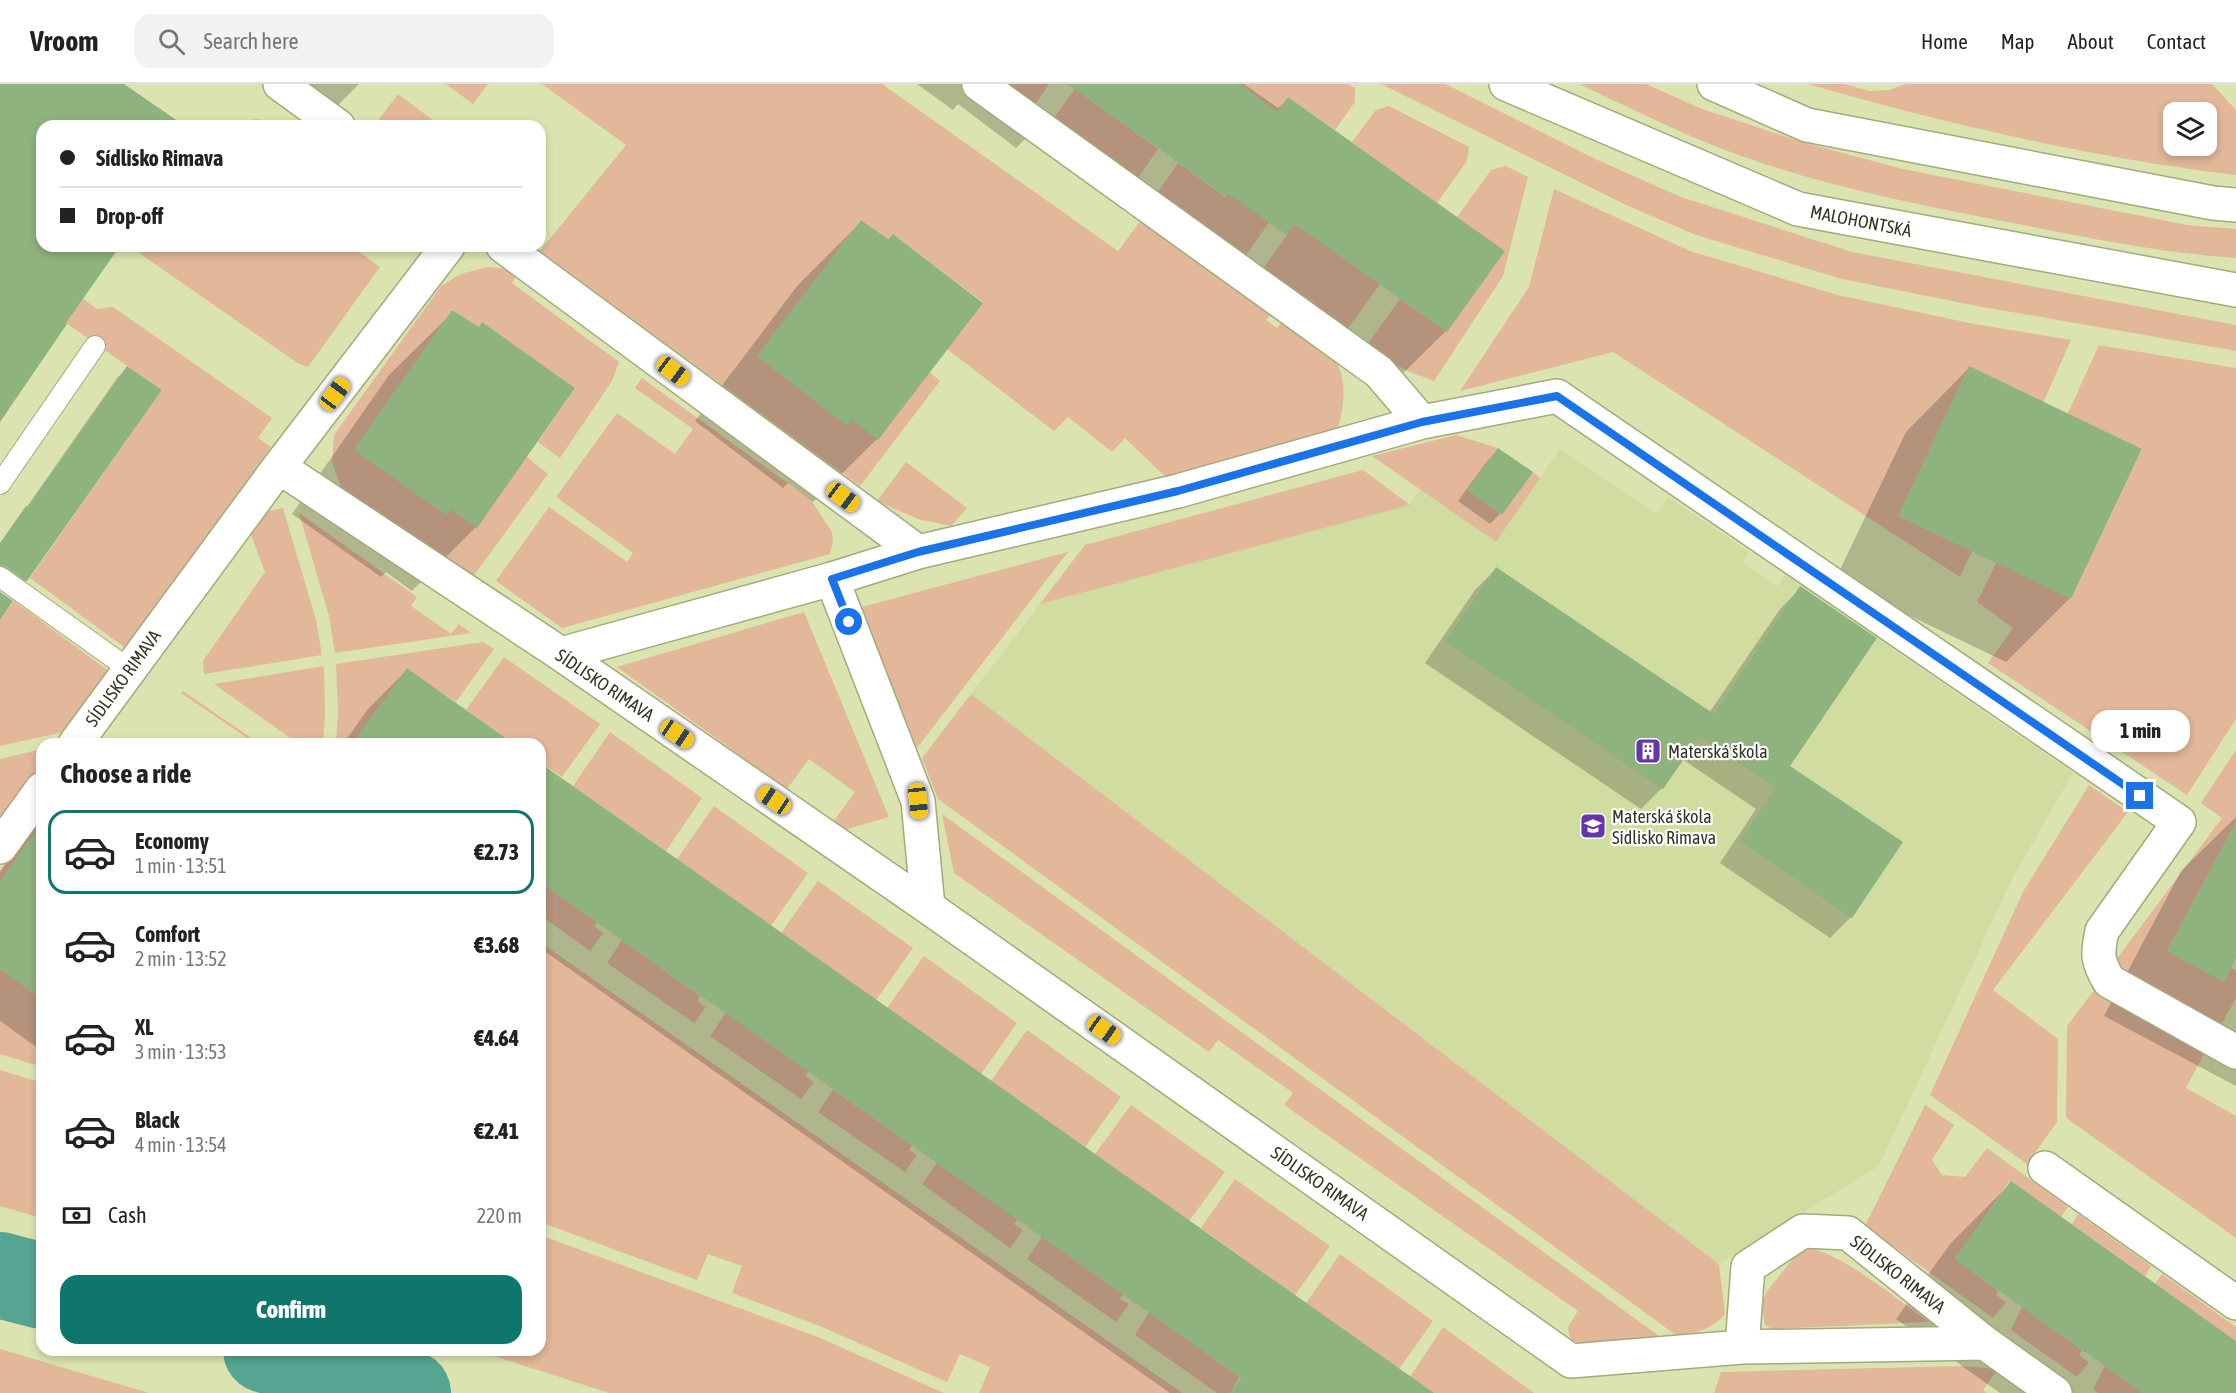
<!DOCTYPE html>
<html lang="en">
<head>
<meta charset="utf-8">
<style>
  :root { --surface:#fff; --page:#f2f2f2; --text:#222; --muted:#767676; --line:#e0e0e0; --accent:#0f766e }
  body { margin:0; font-family:"Asap Condensed",sans-serif; background:var(--page); color:var(--text); height:100vh; display:flex; flex-direction:column; font-size:22px; white-space:nowrap }
  * { box-sizing:border-box; margin:0 }
  p { font-size:20px; color:var(--muted) }
  .icon { flex:none; width:33px; height:33px; fill:none; stroke:currentColor; stroke-width:2; stroke-linecap:round; stroke-linejoin:round }
  .map { position:relative; flex:1; overflow:hidden }
  .side { position:absolute; left:36px; top:654px; width:510px; height:618px; display:flex; flex-direction:column; background:var(--surface); border-radius:18px; box-shadow:0 3px 9px #0003 }
  .side>* { flex:none }
  .guide { position:absolute; left:36px; top:36px; width:510px; height:132px; border-radius:18px; box-shadow:0 3px 9px #0003; display:grid; align-content:center; height:132px; padding:0 24px; background:var(--surface) }
  .buttons { position:absolute; left:2163px; top:18px; display:grid; gap:12px }
  .buttons a { display:grid; place-items:center; width:54px; height:54px; border-radius:12px; background:var(--surface); box-shadow:0 3px 9px #0003; font-size:30px }
  .end { position:absolute; width:27px; height:27px; margin:-14px; border:8px solid #1a73e8; background:#fff; box-shadow:0 0 0 3px #fff }
  .from { border-radius:50% }
  .bubble { position:absolute; height:42px; border-radius:18px; background:var(--surface); box-shadow:0 3px 9px #0003; font-size:20px; font-weight:800; line-height:42px; text-align:center }
  .car { position:absolute; width:18px; height:36px; margin:-18px -9px; border-radius:8px; box-shadow:0 0 4px 2px #0007; background:linear-gradient(#f5c518 24%,#345 0 40%,#f5c518 0 76%,#345 0 86%,#f5c518 0) }
  .guide b { display:flex; align-items:center; gap:21px; height:57px; font-size:22px }
  .guide b+b { border-top:2px solid var(--line) }
  .guide i { width:15px; height:15px; background:var(--text) }
  ul { padding:0; list-style:none }
  li { display:flex; align-items:center; gap:18px; height:84px; margin:0 12px 9px; padding:0 12px; border:3px solid transparent; border-radius:18px }
  li div { flex:1 }
  li b { display:block; font-size:22px }
  li em { font-style:normal; font-weight:800 }
  li.current { border-color:var(--accent) }
  li>.icon { width:54px; height:54px; stroke-width:1.5 }
  h2 { padding:0 24px; font-size:27px; line-height:72px }
  .pay { display:flex; align-items:center; gap:15px; height:66px; padding:0 24px; font-size:22px }
  .pay p { margin-inline-start:auto }
  .cta { display:flex; gap:12px; margin-top:auto; padding:12px 24px }
  .cta a { flex:1; height:69px; border-radius:18px; background:var(--accent); color:#fff; font-size:24px; font-weight:800; line-height:69px; text-align:center }
  header { display:flex; align-items:center; gap:36px; box-sizing:border-box; height:84px; padding:0 30px; background:var(--surface); border-bottom:2px solid var(--line) }
  header strong { font-size:28px }
  nav { display:flex; gap:33px; margin-inline-start:auto; font-size:21px }
  .search { width:420px; height:54px; background:var(--page); display:flex; align-items:center; gap:15px; box-sizing:border-box; padding:0 21px; border-radius:18px; color:var(--muted); font-size:22px }
  .map>svg:first-child { display:block }
  .built { fill:#d1dca0 }
  .green { fill:#e2b79a; fill-rule:evenodd }
  .shadow { fill:#0003 }
  .lines { fill:none; stroke-linecap:round; stroke-linejoin:round }
  .river { stroke:#55a592; stroke-width:86 }
  .building { fill:#8fb37e }
  .lane-casing { stroke:#a2ab79; stroke-width:22 }
  .street-casing { stroke:#a2ab79; stroke-width:36 }
  .secondary-casing { stroke:#a2ab79; stroke-width:36 }
  .lane { stroke:#fff; stroke-width:20 }
  .street { stroke:#fff; stroke-width:33 }
  .secondary { stroke:#fff; stroke-width:33 }
  .route { stroke:#1a73e8; stroke-width:8 }
  .labels { text-anchor:middle; dominant-baseline:central; stroke-width:4.5; stroke-linejoin:round; paint-order:stroke }
  .street-label { font-size:18px; fill:#333622; stroke:#fff }
  .poi-label { font-size:18px; fill:#333622; stroke:#fff; text-anchor:start }
</style>
</head>
<body>
<header>
<strong>Vroom</strong>
<div class="search"><svg class="icon" aria-label="search" viewBox="0 0 24 24"><circle cx="10" cy="10" r="6"/><path d="M15 15l6 6"/></svg>Search here</div>
<nav><a>Home</a><a>Map</a><a>About</a><a>Contact</a></nav>
</header>
<div class="map">
<svg width="2236" height="1309" viewBox="0 0 2236 1309">
  <rect width="100%" height="100%" fill="#dbe4b0"/>
  <path class="built" d="M 1560,365 L 1657,430 L 1668,413 L 1749,468 L 1743,479 L 1777,502 L 1785,491 L 2073,689 L 2012,795 L 1879,1082 L 1719,1180 L 971,610 L 1040,520 L 1409,421 L 1421,405 L 1496,458 Z"/>
  <path class="green" d="M 446,0 L 488,0 L 473,20 Z
    M 542,0 L 882,0 L 1118,167 L 1144,132 L 1273,227 L 1266,236 L 1277,244 L 1284,235 C 1298,246 1320,259 1332,273 C 1349,293 1344,321 1338,344 L 1197,386 L 1178,405 L 1125,354 L 1112,368 L 1068,333 L 1054,347 L 947,265 L 983,218 L 893,150 L 888,155 L 861,136 L 757,272 L 847,341 L 852,336 L 929,288 L 940,297 L 860,402 L 540,167 L 626,61 Z
    M 998,0 L 1049,0 L 1032,25 Z
    M 1239,0 L 1348,0 L 1355,4 L 1355,18 L 1335,46 L 1288,13 L 1277,28 Z
    M 1381,0 L 1445,0 L 1593,74 L 1681,113 L 1852,168 L 2236,241 L 2236,267 L 1977,222 L 1842,195 L 1696,151 L 1624,120 Z
    M 1579,0 L 1646,0 L 1702,25 L 1805,59 L 1903,85 L 2187,141 L 2236,145 L 2236,174 C 2159,169 2084,153 2008,138 C 1905,118 1800,97 1702,57 C 1660,39 1620,19 1579,0 Z
    M 1808,0 L 1844,0 L 1869,7 L 1889,6 L 1906,0 L 2212,0 L 2236,26 L 2236,91 C 2093,74 1946,40 1808,0 ZM 2206,28 L 2206,62 L 2174,62 L 2174,28 Z
    M 1075,5 L 1158,65 L 1135,98 L 1051,38 Z
    M 398,10 L 441,42 L 442,42 L 374,42 Z
    M 1389,22 L 1469,63 L 1467,77 L 1437,119 L 1352,58 L 1376,26 Z
    M 254,35 L 263,36 L 271,42 L 242,42 Z
    M 1178,79 L 1225,113 L 1236,98 L 1277,127 L 1244,174 L 1155,112 Z
    M 1506,82 L 1528,93 L 1503,192 L 1434,297 L 1407,287 L 1366,262 L 1400,215 L 1447,247 L 1457,133 L 1491,86 Z
    M 1554,105 L 1690,167 L 1838,211 L 1974,240 L 2071,256 L 2039,328 L 1969,283 L 1898,432 L 1972,467 L 1960,493 L 1613,268 L 1460,307 L 1529,203 Z
    M 1295,140 L 1380,200 L 1346,247 L 1261,187 Z
    M 129,162 L 351,162 L 380,183 L 308,283 L 299,280 Z
    M 0,173 L 83,215 L 97,225 L 113,223 L 272,334 L 258,354 L 271,363 L 127,565 L 30,494 L 162,306 L 0,193 Z
    M 487,183 L 508,185 L 519,189 L 512,199 L 619,278 L 612,297 L 560,374 L 538,358 L 575,304 L 482,238 L 479,243 L 452,226 L 354,366 L 446,430 L 450,425 L 527,373 L 548,390 L 469,498 L 344,411 L 332,378 L 334,351 L 441,202 L 461,190 Z
    M 2099,261 L 2236,284 L 2236,635 L 2187,711 L 1988,579 L 2013,544 L 1977,518 L 2003,465 L 2071,515 L 2142,366 L 2084,338 L 2063,340 Z
    M 642,294 L 811,416 L 832,448 L 833,458 L 830,470 L 562,544 L 496,497 L 549,423 L 627,478 L 633,469 L 556,413 L 617,329 L 675,370 L 693,345 L 635,304 Z
    M 1456,351 L 1498,364 L 1468,406 L 1501,430 L 1533,388 L 1540,394 L 1496,458 L 1372,372 Z
    M 906,378 L 967,424 L 951,442 L 918,435 L 877,417 Z
    M 1363,386 L 1410,421 L 1040,520 L 1085,461 Z
    M 283,424 L 316,536 L 322,571 L 204,590 L 203,577 L 265,488 L 247,440 L 268,427 Z
    M 299,429 L 417,513 L 411,522 L 451,550 L 459,540 L 471,549 L 335,569 L 329,532 Z
    M 1068,468 L 917,664 L 858,524 Z
    M 14,517 L 110,588 L 68,647 L 0,662 L 0,536 Z
    M 804,528 L 889,733 L 844,746 L 833,738 L 855,708 L 809,675 L 787,705 L 617,583 Z
    M 483,558 L 494,565 L 456,618 L 407,585 L 352,660 L 336,660 L 338,629 L 336,580 Z
    M 504,573 L 600,640 L 562,693 L 540,678 L 540,660 L 514,660 L 466,626 Z
    M 324,582 L 325,631 L 323,660 L 299,660 L 214,600 Z
    M 183,607 L 260,660 L 256,660 L 181,609 Z
    M 971,610 L 1719,1180 L 1725,1230 C 1711,1246 1697,1249 1676,1251 L 938,715 L 922,674 Z
    M 610,648 L 702,714 L 666,767 L 573,702 Z
    M 42,665 L 42,684 L 0,742 L 0,675 Z
    M 2236,666 L 2236,738 L 2167,867 L 2224,898 L 2231,884 L 2236,887 L 2236,914 L 2221,941 L 2113,880 L 2222,734 L 2201,719 Z
    M 2089,701 L 2128,728 L 1993,906 L 2058,955 L 2057,1038 L 2027,1080 L 1930,1011 L 2023,808 Z
    M 714,722 L 808,789 L 771,842 L 677,775 Z
    M 42,728 L 42,739 L 0,798 L 0,786 Z
    M 942,730 L 1659,1252 L 1582,1259 L 1572,1256 L 1569,1251 L 1568,1243 L 1578,1227 L 1284,1021 L 1293,1009 L 1218,956 L 1209,968 L 954,789 Z
    M 818,797 L 913,864 L 876,916 L 781,849 Z
    M 540,798 L 597,838 L 594,842 L 603,849 L 590,867 L 540,831 Z
    M 622,856 L 700,912 L 697,917 L 706,923 L 694,939 L 607,879 Z
    M 540,858 L 1182,1309 L 979,1309 L 990,1283 L 960,1270 L 947,1298 L 822,1243 L 732,1209 L 742,1182 L 708,1170 L 697,1196 L 540,1138 Z
    M 924,872 L 1017,939 L 981,990 L 887,924 Z
    M 0,885 L 42,915 L 42,983 L 0,970 Z
    M 2098,901 L 2208,962 L 2186,1004 L 2236,1032 L 2236,1154 L 2066,1034 L 2067,942 Z
    M 726,929 L 809,987 L 805,992 L 814,998 L 801,1015 L 710,952 Z
    M 1027,946 L 1121,1013 L 1085,1063 L 991,997 Z
    M 0,986 L 42,999 L 42,1134 L 0,1122 Z
    M 833,1006 L 912,1061 L 909,1066 L 917,1071 L 905,1088 L 818,1028 Z
    M 1131,1021 L 1225,1088 L 1189,1137 L 1095,1070 Z
    M 1925,1021 L 1954,1041 L 1932,1076 L 1942,1091 L 1965,1093 L 1987,1064 L 2068,1123 L 2061,1133 L 2010,1097 L 1955,1175 L 1998,1207 L 1996,1211 L 2006,1218 L 1993,1234 L 1865,1142 Z
    M 937,1079 L 1018,1135 L 1014,1140 L 1023,1146 L 1010,1164 L 922,1100 Z
    M 1235,1095 L 1330,1162 L 1295,1211 L 1201,1144 Z
    M 2078,1130 L 2151,1182 L 2145,1192 L 2072,1140 Z
    M 540,1151 L 818,1253 L 944,1309 L 609,1309 L 475,1266 L 540,1266 Z
    M 1042,1153 L 1123,1210 L 1120,1215 L 1129,1220 L 1116,1238 L 1027,1175 Z
    M 1810,1165 C 1840,1168 1902,1219 1929,1238 L 1773,1245 L 1765,1241 L 1761,1219 L 1768,1206 L 1795,1172 L 1800,1167 Z
    M 1340,1170 L 1433,1237 L 1399,1285 L 1306,1219 Z
    M 2162,1190 L 2236,1243 L 2236,1257 L 2155,1200 Z
    M 2022,1223 L 2082,1266 L 2079,1271 L 2089,1278 L 2077,1293 L 2011,1246 Z
    M 1149,1228 L 1239,1293 L 1230,1309 L 1217,1309 L 1135,1251 Z
    M 1443,1243 L 1534,1309 L 1432,1309 L 1410,1293 Z
    M 0,1265 L 149,1309 L 0,1309 Z
    M 1962,1282 L 1998,1285 L 1983,1306 L 1987,1309 L 1714,1309 L 1721,1288 Z
    M 2105,1282 L 2143,1309 L 2098,1309 L 2093,1305 Z"/>
  <path class="shadow" d="M 280,0 L 359,0 L 332,27 Z
    M 917,0 L 1244,0 L 1278,24 L 1288,15 L 1446,247 L 1395,297 L 1177,160 L 1174,162 L 1025,55 L 1016,64 L 958,20 L 953,26 Z
    M 861,138 L 888,156 L 877,355 L 813,418 L 788,399 L 783,404 L 695,337 L 798,201 Z
    M 453,228 L 476,443 L 412,507 L 386,488 L 381,493 L 292,430 L 389,291 Z
    M 127,284 L 160,306 L 26,497 L 16,507 L 0,497 L 0,461 L 117,294 Z
    M 1969,284 L 2070,514 L 2006,578 L 1835,496 L 1906,348 Z
    M 1499,366 L 1500,430 L 1490,440 L 1458,417 L 1488,376 Z
    M 1496,485 L 1709,629 L 1780,525 L 1801,504 L 1788,683 L 1851,833 L 1830,854 L 1720,779 L 1756,725 L 1682,675 L 1662,704 L 1641,725 L 1425,579 L 1475,506 Z
    M 407,586 L 511,660 L 343,660 L 368,625 Z
    M 540,680 L 1430,1309 L 1170,1309 L 540,864 Z
    M 42,729 L 42,967 L 0,937 L 0,788 Z
    M 2236,733 L 2236,1002 L 2104,932 L 2181,787 Z
    M 2011,1099 L 2236,1259 L 2236,1309 L 2000,1309 L 1896,1235 L 1951,1159 Z"/>
  <g class="lines">
    <path class="river" d="M 0,1191 L 42,1202
      M 266,1266 L 408,1309"/>
  </g>
  <path class="building" d="M 0,0 L 124,0 L 185,42 L 42,42 L 42,162 L 120,162 L 66,239 L 67,240 L 0,338 Z
    M 1068,0 L 1239,0 L 1277,28 L 1288,13 L 1505,167 L 1447,248 L 1295,140 L 1287,151 L 1228,110 L 1226,113 Z
    M 861,136 L 888,155 L 893,150 L 983,219 L 878,356 L 852,336 L 847,342 L 757,272 Z
    M 452,226 L 479,243 L 482,238 L 575,304 L 477,444 L 450,425 L 446,431 L 354,366 Z
    M 127,282 L 162,306 L 27,497 L 7,483 L 0,481 L 0,459 L 26,422 L 28,423 Z
    M 1969,282 L 2142,365 L 2071,515 L 1898,432 Z
    M 1498,364 L 1533,388 L 1502,431 L 1467,406 Z
    M 1496,483 L 1714,630 L 1800,502 L 1877,554 L 1790,682 L 1903,758 L 1852,834 L 1740,757 L 1776,704 L 1700,652 L 1663,705 L 1445,558 Z
    M 0,508 L 13,517 L 0,536 Z
    M 407,584 L 466,626 L 514,660 L 352,660 Z
    M 540,679 L 677,775 L 1434,1309 L 1230,1309 L 1241,1294 L 540,798 Z
    M 42,738 L 42,915 L 0,885 L 0,798 Z
    M 2236,738 L 2236,873 L 2224,898 L 2167,868 Z
    M 2011,1097 L 2236,1257 L 2236,1309 L 2143,1309 L 1954,1175 Z"/>
  <g class="lines">
    <defs>
      <path id="lane" d="M 0,400 L 95,262
        M 0,493 L 129,585"/>
      <path id="street" d="M 280,0 L 338,42
        M 979,0 L 1379,288 L 1422,338
        M 503,162 L 918,468
        M 279,383 L 448,162
        M 832,495 L 918,717 L 928,823
        M 561,570 L 832,495 L 918,468 L 1178,407 L 1422,338 L 1557,312 L 2179,738 L 2102,847 C 2097,871 2097,876 2109,897 L 2236,968
        M 75,660 L 279,383 L 561,570 L 928,823 L 1571,1277 L 1742,1263 L 1985,1259 L 2055,1309
        M 0,763 L 42,705
        M 2045,1084 L 2236,1219
        M 1742,1263 L 1748,1183 L 1803,1147 L 1848,1149 L 1985,1259"/>
      <path id="secondary" d="M 1506,0 L 1798,125 L 2236,206
        M 1714,0 L 1807,41 L 2213,119 L 2236,121"/>
    </defs>
    <use href="#lane" class="lane-casing"/>
    <use href="#street" class="street-casing"/>
    <use href="#secondary" class="secondary-casing"/>
    <use href="#lane" class="lane"/>
    <use href="#street" class="street"/>
    <use href="#secondary" class="secondary"/>
  </g>
  <g class="lines">
    <path class="route" d="M 849,538 L 832,495 L 918,468 L 1178,407 L 1422,338 L 1557,312 L 2140,712"/>
  </g>
  <defs>
    <symbol id="building-square" viewBox="-11 -11 22 22"><rect x="-9" y="-9" width="18" height="18" rx="4" fill="#6436ae" stroke="#fff"/><path d="M-4-6H4V6H1V3H-1V6H-4ZM-2.5-4.3h1.7v1.8h-1.7ZM.8-4.3h1.7v1.8H.8ZM-2.5-1h1.7V.8h-1.7ZM.8-1h1.7V.8H.8Z" fill="#fff"/></symbol>
    <symbol id="school-square" viewBox="-11 -11 22 22"><rect x="-9" y="-9" width="18" height="18" rx="4" fill="#6436ae" stroke="#fff"/><path d="M0-5L7-2L0 1L-7-2ZM-4 1L0 2.5L4 1V4Q0 6-4 4Z" fill="#fff"/></symbol>
  </defs>
  <g fill-rule="evenodd">
    <use href="#building-square" x="1633" y="652" width="30" height="30"/>
    <use href="#school-square" x="1578" y="727" width="30" height="30"/>
  </g>
  <g class="labels">
    <g class="street-label">
      <text transform="translate(1861 137) rotate(11)">MALOHONTSKÁ</text>
      <text transform="translate(123 594) rotate(-54)">SÍDLISKO RIMAVA</text>
      <text transform="translate(605 601) rotate(34)">SÍDLISKO RIMAVA</text>
      <text transform="translate(1320 1099) rotate(35)">SÍDLISKO RIMAVA</text>
      <text transform="translate(1898 1190) rotate(38)">SÍDLISKO RIMAVA</text>
    </g>
    <g class="poi-label">
      <text x="1668" y="667">Materská škola</text>
      <text x="1612" y="732">Materská škola<tspan x="1612" dy="21">Sídlisko Rimava</tspan></text>
    </g>
  </g>
</svg>
<div class="buttons">
<a><svg class="icon" aria-label="layers" viewBox="0 0 24 24"><path d="M12 4l9 5-9 5-9-5zM3 14l9 5 9-5"/></svg></a>
</div>
<i class="end from" style="left:849px;top:538px"></i>
<i class="end" style="left:2140px;top:712px"></i>
<div class="bubble" style="left:2091px;top:626px;width:99px">1 min</div>
<i class="car" style="left:673px;top:287px;rotate:127deg"></i>
<i class="car" style="left:335px;top:310px;rotate:37deg"></i>
<i class="car" style="left:843px;top:413px;rotate:127deg"></i>
<i class="car" style="left:677px;top:650px;rotate:124deg"></i>
<i class="car" style="left:774px;top:716px;rotate:304deg"></i>
<i class="car" style="left:918px;top:717px;rotate:174deg"></i>
<i class="car" style="left:1104px;top:946px;rotate:125deg"></i>
<div class="guide">
<b><i class="from"></i>Sídlisko Rimava</b>
<b><i></i>Drop-off</b>
</div>
<section class="side">
<h2>Choose a ride</h2>
<ul>
<li class="current"><svg class="icon" aria-label="car" viewBox="0 0 24 24"><path d="M5 17H2v-5l4-1 3-4h7l3 4 3 1v5h-3M9 17h6M6 11h13"/><circle cx="7" cy="17" r="2"/><circle cx="17" cy="17" r="2"/></svg><div><b>Economy</b><p>1 min · 13:51</p></div><em>€2.73</em></li>
<li><svg class="icon" aria-label="car" viewBox="0 0 24 24"><path d="M5 17H2v-5l4-1 3-4h7l3 4 3 1v5h-3M9 17h6M6 11h13"/><circle cx="7" cy="17" r="2"/><circle cx="17" cy="17" r="2"/></svg><div><b>Comfort</b><p>2 min · 13:52</p></div><em>€3.68</em></li>
<li><svg class="icon" aria-label="car" viewBox="0 0 24 24"><path d="M5 17H2v-5l4-1 3-4h7l3 4 3 1v5h-3M9 17h6M6 11h13"/><circle cx="7" cy="17" r="2"/><circle cx="17" cy="17" r="2"/></svg><div><b>XL</b><p>3 min · 13:53</p></div><em>€4.64</em></li>
<li><svg class="icon" aria-label="car" viewBox="0 0 24 24"><path d="M5 17H2v-5l4-1 3-4h7l3 4 3 1v5h-3M9 17h6M6 11h13"/><circle cx="7" cy="17" r="2"/><circle cx="17" cy="17" r="2"/></svg><div><b>Black</b><p>4 min · 13:54</p></div><em>€2.41</em></li>
</ul>
<div class="pay"><svg class="icon" aria-label="cash" viewBox="0 0 24 24"><path d="M3 7h18v10H3z"/><circle cx="12" cy="12" r="2"/></svg>Cash<p>220 m</p></div>
<div class="cta"><a>Confirm</a></div>
</section>
</div>
</body>
</html>
